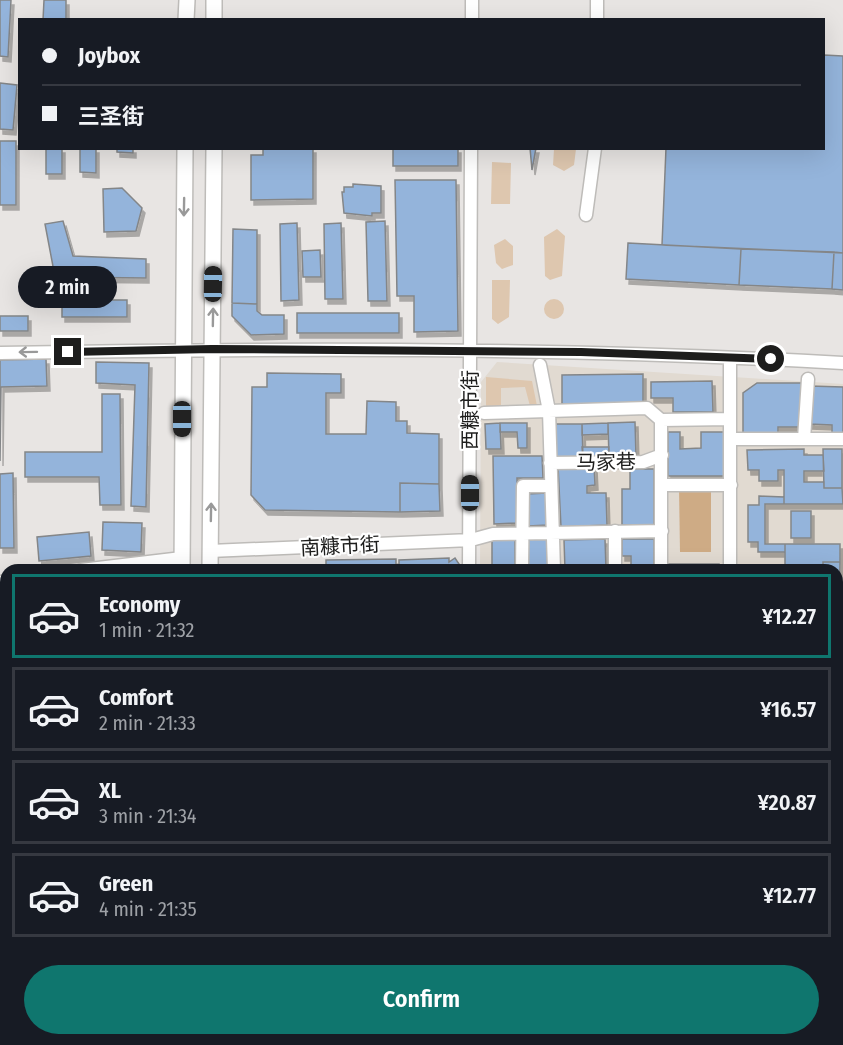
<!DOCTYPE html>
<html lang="en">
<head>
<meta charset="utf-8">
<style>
  :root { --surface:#171b24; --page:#242831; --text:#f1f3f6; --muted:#9ea1a6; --line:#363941; --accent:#0f766e }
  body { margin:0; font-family:"Fira Sans Condensed","Noto Sans SC",sans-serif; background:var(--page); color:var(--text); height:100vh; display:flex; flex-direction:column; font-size:22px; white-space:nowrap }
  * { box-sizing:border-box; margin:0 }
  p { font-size:20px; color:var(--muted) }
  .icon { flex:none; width:33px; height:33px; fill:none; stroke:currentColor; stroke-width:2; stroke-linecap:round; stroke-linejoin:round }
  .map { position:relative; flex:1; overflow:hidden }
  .sheet { position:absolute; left:0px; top:564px; width:843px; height:482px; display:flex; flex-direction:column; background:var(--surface); border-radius:18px 18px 0 0; box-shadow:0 6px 24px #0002 }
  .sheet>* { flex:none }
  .hud { position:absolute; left:18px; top:18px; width:807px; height:132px; border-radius:0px; box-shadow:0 6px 24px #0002; display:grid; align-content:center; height:132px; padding:0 24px; background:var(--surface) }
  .end { position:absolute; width:27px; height:27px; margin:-14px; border:8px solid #1d1d1c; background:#fff; box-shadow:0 0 0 3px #fff }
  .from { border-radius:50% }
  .bubble { position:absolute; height:42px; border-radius:21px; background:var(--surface); box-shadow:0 6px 24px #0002; font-size:20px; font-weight:600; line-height:42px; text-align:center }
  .car { position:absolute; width:18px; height:36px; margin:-18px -9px; border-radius:8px; box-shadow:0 0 4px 2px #0007; background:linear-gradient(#222 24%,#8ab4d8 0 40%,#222 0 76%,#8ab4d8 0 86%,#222 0) }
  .hud b { display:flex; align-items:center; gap:21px; height:57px; font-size:22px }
  .hud b+b { border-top:2px solid var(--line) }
  .hud i { width:15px; height:15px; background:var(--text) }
  ul { padding:10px 0 0; list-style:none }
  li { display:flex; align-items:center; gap:18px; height:84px; margin:0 12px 9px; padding:0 12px; border:3px solid var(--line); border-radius:0px }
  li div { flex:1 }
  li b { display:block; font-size:22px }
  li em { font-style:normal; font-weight:600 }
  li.on { border-color:var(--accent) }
  li>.icon { width:54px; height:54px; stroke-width:1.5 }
  .action { display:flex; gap:12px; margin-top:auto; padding:12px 24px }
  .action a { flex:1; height:69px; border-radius:36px; background:var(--accent); color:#fff; font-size:24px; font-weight:600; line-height:69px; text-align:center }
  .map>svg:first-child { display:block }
  .built { fill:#e1dad1 }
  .green { fill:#dec7af }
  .water { fill:#ceab85 }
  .building { fill:#94b4db; stroke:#848688; stroke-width:1.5; filter:url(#shadow) }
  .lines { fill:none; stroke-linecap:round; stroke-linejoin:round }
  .minor-casing { stroke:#bebcb9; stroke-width:15 }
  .major-casing { stroke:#bebcb9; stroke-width:18 }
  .minor { stroke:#fff; stroke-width:12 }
  .major { stroke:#fff; stroke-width:15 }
  .oneway { stroke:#999 }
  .route { stroke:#1d1d1c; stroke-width:8 }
  .labels { text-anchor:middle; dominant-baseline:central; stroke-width:4.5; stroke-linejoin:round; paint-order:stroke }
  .street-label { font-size:20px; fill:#1d1d1c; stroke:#fff }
</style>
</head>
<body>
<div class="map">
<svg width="843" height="1045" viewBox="0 0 843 1045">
  <defs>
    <filter id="shadow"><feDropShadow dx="3" dy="5" stdDeviation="0" flood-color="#0004"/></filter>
  </defs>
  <rect width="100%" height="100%" fill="#e8e5e3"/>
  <path class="built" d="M 497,362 L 843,384 L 843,751 L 837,751 L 837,570 L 480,570 L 481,382 Z"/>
  <path class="green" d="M 554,149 L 576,149 L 574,165 L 564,171 L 553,165 Z
    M 492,162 L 511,163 L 510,204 L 491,204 Z
    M 557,229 L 565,236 L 562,276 L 550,280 L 545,276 L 544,237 Z
    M 505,239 L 513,246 L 513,265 L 502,269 L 496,263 L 494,245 Z
    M 492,280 L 510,280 L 509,317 L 498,324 L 492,319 Z
    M544 309a10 10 0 1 1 20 0a10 10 0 1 1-20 0Z
    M 486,377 L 532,381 L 537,406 L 530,406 L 525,387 L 501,388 L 501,406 L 486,407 Z"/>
  <path class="water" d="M 679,487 L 711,487 L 711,552 L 680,552 Z"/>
  <path class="building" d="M 0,0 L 11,0 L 8,57 L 0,56 Z
    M 44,0 L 66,0 L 66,20 L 43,20 Z
    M 824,55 L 843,56 L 843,253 L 662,245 L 666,148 L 824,148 Z
    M 0,83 L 17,85 L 13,130 L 0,129 Z
    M 0,141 L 16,141 L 16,205 L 0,205 Z
    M 46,148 L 62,148 L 62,174 L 46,174 Z
    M 80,148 L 96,148 L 96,173 L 80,172 Z
    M 117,148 L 133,148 L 133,153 L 117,152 Z
    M 263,148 L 313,148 L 313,199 L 251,200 L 251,155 L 263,155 Z
    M 393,148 L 458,148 L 458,166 L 393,166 Z
    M 530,148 L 536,148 L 532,170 Z
    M 395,180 L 456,180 L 458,331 L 414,332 L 414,296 L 397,296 Z
    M 353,184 L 381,186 L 381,213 L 372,213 L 372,216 L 344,213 L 342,192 L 344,192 L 344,187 L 353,187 Z
    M 122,188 L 142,208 L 136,231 L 104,232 L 103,189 Z
    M 63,221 L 73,256 L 146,259 L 146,278 L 55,277 L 45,224 Z
    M 385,221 L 387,301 L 368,301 L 366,222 Z
    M 297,223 L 299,300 L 281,301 L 280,224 Z
    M 341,223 L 343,299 L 325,299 L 324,224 Z
    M 233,229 L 257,230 L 257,304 L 232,303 Z
    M 628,243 L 741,249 L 739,285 L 626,279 Z
    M 741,249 L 834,252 L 832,289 L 739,285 Z
    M 320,250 L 321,277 L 303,277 L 302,251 Z
    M 834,252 L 843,253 L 843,290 L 832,289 Z
    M 62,300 L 127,300 L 127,317 L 62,317 Z
    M 232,303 L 257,304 L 257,311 L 262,315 L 284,315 L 284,334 L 251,335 L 232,316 Z
    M 297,313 L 399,313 L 399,333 L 297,333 Z
    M 0,316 L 28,316 L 28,331 L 0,331 Z
    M 46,359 L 47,386 L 1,387 L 0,461 L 0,360 Z
    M 96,362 L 149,363 L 146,507 L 131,506 L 135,385 L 96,383 Z
    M 267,373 L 341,374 L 341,393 L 326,393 L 326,434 L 366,434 L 367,401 L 396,402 L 396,421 L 407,421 L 407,433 L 439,434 L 439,484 L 400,483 L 400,512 L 265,510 L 251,495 L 252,387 L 267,387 Z
    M 643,374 L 643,403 L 562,404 L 562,375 Z
    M 712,381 L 713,412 L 673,412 L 673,398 L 651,398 L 651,382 Z
    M 757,383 L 802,383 L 803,427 L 778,427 L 778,435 L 743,435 L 743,393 Z
    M 810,386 L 843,387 L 843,436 L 832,436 L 832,425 L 809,424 Z
    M 102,394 L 120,394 L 121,505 L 100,505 L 99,477 L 25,477 L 25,452 L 102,452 Z
    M 635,422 L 636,457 L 609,458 L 608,423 Z
    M 500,423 L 501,449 L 486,449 L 485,424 Z
    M 500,423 L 527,423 L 527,448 L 518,448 L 517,432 L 500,432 Z
    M 608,423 L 608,434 L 582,435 L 582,424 Z
    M 555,424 L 582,424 L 583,459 L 556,459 Z
    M 668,432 L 680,432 L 680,449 L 701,448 L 701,432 L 724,432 L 724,476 L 668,476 Z
    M 582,447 L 609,447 L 609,458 L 583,459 Z
    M 804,449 L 804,455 L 823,455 L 824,471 L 804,471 L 804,482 L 824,482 L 824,488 L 842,488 L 843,504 L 784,504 L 784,470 L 778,470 L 778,481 L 759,481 L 759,470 L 748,470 L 747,450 Z
    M 823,449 L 842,449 L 842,488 L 824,488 Z
    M 493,456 L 542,456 L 543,478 L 517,478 L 518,523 L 494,524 Z
    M 594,465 L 595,485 L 587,486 L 587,493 L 606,493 L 607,525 L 561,527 L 558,466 Z
    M 630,469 L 654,469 L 654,525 L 622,525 L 622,489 L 630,489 Z
    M 13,473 L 14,548 L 0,548 L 0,474 Z
    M 400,483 L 439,484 L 440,511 L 400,512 Z
    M 547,493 L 548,525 L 528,526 L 527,494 Z
    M 759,496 L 784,497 L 784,504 L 765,504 L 765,544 L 785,544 L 785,552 L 758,552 L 758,542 L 748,542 L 748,505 L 759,505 Z
    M 791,511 L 811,511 L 811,538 L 791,538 Z
    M 103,522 L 142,523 L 141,552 L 102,550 Z
    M 89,532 L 91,556 L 39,561 L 37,537 Z
    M 548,536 L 548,570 L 528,570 L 528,537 Z
    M 492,539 L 515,539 L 515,570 L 492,570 Z
    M 605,539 L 606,570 L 565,570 L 564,540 Z
    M 622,539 L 654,539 L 654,570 L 622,570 L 622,566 L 631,566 L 631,556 L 622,556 Z
    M 785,544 L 840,544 L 840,562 L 823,562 L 823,567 L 804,566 L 804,570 L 785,569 Z
    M 449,558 L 449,562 L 455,558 L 463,570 L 399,570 L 399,560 Z
    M 396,559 L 396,570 L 326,570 L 326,560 Z
    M 823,562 L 840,562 L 839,609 L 837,609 L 837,570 L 823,570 Z
    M 667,564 L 719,564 L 719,570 L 667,570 Z
    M 6,626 L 6,674 L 0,675 L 0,627 Z
    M 840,705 L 843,705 L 843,751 L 841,751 Z
    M 6,732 L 6,747 L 0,748 L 0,733 Z
    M 837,763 L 843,763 L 843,818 L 837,818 Z
    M 840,845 L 843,845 L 843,870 L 839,870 Z
    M 0,902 L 6,903 L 6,947 L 0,950 Z
    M 0,974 L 6,974 L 6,1035 L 0,1035 Z
    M 837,1027 L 838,1045 L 743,1045 L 743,1040 L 837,1040 Z
    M 240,1040 L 281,1040 L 281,1045 L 240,1045 Z
    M 470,1040 L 499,1040 L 499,1045 L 470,1045 Z
    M 564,1040 L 596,1040 L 596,1045 L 564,1045 Z
    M 643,1040 L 709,1040 L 710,1045 L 643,1045 Z"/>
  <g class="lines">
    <defs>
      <path id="minor" d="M 597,0 L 597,20
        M 472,20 L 472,0
        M 586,215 L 595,148
        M 0,353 C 281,348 563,347 843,363
        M 540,365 L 549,411 L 554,570
        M 484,413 L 647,408 L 661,420 L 730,419
        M 661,420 L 661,570
        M 731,439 L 843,439
        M 804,439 L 808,379
        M 550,463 L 643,462 L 662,455
        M 662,485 L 731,485
        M 210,551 L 471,540 L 493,534 L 662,531
        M 81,570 L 182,558
        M 469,570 L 471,148
        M 522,570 L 523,486 L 551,486
        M 615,570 L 615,531
        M 730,570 L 730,359
        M 0,582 L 6,581
        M 837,634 L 843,634
        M 837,695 L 843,695
        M 837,759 L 843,759
        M 0,890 L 6,890
        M 837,941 L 843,941
        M 72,1040 L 72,1045
        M 628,1040 L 628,1045
        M 720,1040 L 720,1045"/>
      <path id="major" d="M 214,0 L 214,20
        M 186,20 L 187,0
        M 182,570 L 185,148
        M 210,570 L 214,148
        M 184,1040 L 184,1045
        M 208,1045 L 208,1040"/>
    </defs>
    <use href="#minor" class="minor-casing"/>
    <use href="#major" class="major-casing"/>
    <use href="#minor" class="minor"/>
    <use href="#major" class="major"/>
  </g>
  <defs><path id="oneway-shaft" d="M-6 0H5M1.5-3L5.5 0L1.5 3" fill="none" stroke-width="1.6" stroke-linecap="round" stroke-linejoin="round" transform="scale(1.5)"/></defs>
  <g class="oneway">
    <use href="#oneway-shaft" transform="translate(184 207) rotate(91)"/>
    <use href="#oneway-shaft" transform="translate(213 317) rotate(-89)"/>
    <use href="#oneway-shaft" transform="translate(28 352) rotate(179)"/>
    <use href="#oneway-shaft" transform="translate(211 512) rotate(-89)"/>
  </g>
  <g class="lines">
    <path class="route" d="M 68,352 L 212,349 L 581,352 L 771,359"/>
  </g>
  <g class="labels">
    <g class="street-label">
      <text transform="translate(470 410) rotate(-90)">西糠市街</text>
      <text transform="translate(606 462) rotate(-1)">马家巷</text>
      <text transform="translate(340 546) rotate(-3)">南糠市街</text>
    </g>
  </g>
</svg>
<i class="end from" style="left:771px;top:359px"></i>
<i class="end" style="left:68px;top:352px"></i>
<div class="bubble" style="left:18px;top:266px;width:99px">2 min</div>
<i class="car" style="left:213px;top:284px;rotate:1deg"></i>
<i class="car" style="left:182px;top:419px;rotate:180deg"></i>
<i class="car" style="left:470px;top:493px;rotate:0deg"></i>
<div class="hud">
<b><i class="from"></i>Joybox</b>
<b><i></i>三圣街</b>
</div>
<section class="sheet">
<ul>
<li class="on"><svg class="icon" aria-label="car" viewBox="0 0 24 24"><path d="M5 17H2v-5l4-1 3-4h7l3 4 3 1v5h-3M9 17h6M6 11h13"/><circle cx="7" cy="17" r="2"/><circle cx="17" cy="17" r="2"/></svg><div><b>Economy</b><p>1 min · 21:32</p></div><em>¥12.27</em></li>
<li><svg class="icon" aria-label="car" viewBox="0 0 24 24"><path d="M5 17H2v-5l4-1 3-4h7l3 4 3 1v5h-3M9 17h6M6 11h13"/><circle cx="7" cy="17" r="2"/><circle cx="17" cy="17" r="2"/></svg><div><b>Comfort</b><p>2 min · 21:33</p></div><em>¥16.57</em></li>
<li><svg class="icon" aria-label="car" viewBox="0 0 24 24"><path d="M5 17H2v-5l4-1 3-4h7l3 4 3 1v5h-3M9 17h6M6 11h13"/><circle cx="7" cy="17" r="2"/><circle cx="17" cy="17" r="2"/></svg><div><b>XL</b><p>3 min · 21:34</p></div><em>¥20.87</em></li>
<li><svg class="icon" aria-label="car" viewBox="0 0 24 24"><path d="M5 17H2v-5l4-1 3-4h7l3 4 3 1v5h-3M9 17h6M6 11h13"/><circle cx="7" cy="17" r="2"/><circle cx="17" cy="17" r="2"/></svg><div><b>Green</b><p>4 min · 21:35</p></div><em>¥12.77</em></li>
</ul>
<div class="action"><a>Confirm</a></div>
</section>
</div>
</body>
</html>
